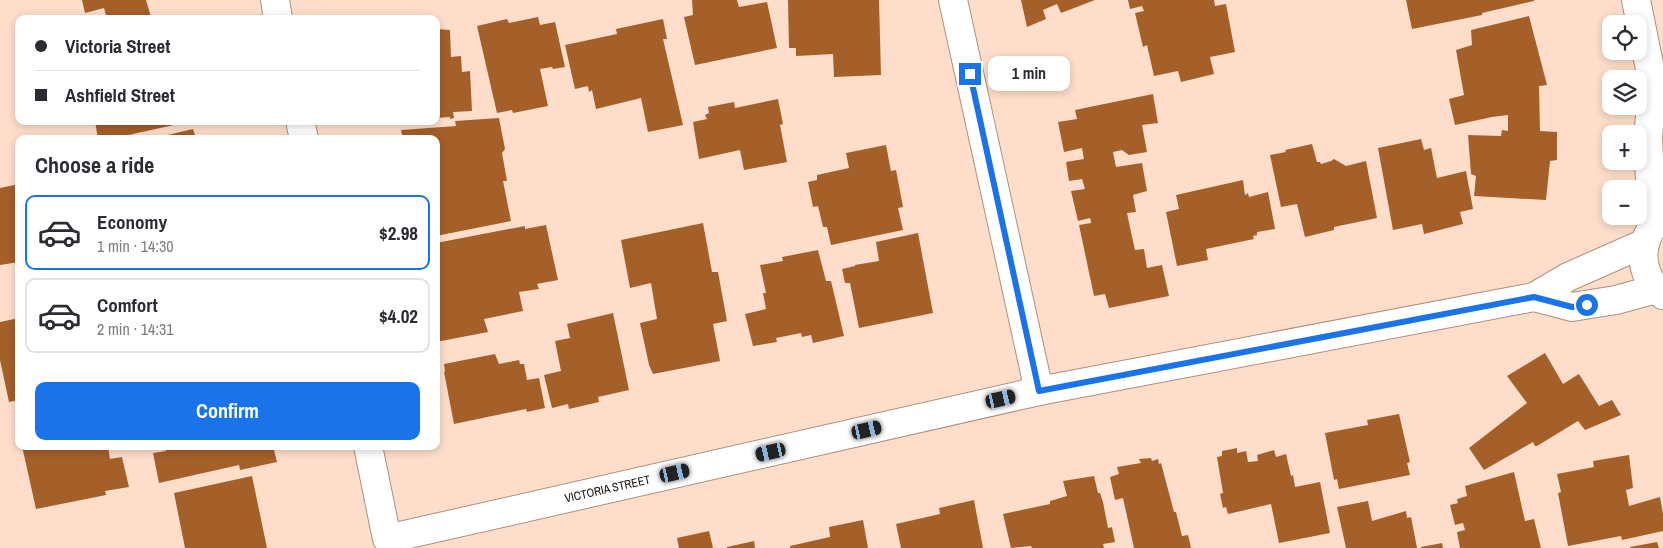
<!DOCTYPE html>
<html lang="en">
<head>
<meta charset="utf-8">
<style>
  :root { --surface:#fff; --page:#f2f2f3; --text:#2b2b33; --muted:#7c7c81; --line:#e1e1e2; --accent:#1a73e8 }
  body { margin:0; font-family:"Archivo Narrow",sans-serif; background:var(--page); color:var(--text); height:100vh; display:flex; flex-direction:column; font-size:19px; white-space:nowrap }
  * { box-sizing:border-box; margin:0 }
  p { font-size:16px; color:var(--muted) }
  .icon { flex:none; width:28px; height:28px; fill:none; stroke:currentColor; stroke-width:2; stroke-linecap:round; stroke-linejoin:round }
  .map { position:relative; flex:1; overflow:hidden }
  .panel { position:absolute; left:15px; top:135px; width:425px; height:315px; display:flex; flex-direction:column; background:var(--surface); border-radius:10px; box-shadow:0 2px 8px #0003 }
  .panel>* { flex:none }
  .banner { position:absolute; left:15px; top:15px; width:425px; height:110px; border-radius:10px; box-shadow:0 2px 8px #0003; display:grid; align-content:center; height:110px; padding:0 20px; background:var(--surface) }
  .controls { position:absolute; left:1602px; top:15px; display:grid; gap:10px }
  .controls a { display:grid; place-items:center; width:45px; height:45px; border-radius:10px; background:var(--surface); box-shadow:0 2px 8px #0003; font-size:25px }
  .end { position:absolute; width:22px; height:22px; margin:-11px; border:6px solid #1a73e8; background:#fff; box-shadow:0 0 0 2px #fff }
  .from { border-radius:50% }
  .bubble { position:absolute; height:35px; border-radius:10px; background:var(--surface); box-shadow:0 2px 8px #0003; font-size:16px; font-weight:700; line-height:35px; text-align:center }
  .car { position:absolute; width:15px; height:30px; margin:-15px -8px; border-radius:6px; box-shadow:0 0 4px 1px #0007; background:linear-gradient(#222 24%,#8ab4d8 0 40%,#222 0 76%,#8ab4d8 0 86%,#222 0) }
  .banner b { display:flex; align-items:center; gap:18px; height:48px; font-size:19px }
  .banner b+b { border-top:1px solid var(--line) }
  .banner i { width:12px; height:12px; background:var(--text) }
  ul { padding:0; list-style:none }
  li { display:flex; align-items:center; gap:15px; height:75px; margin:0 10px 8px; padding:0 10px; border:2px solid var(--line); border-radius:10px }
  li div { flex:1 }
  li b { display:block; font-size:19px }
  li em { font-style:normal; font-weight:700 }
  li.active { border-color:var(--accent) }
  li>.icon { width:45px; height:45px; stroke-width:1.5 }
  h2 { padding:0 20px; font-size:22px; line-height:60px }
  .button { display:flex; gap:10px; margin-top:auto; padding:10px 20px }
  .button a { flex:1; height:58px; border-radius:10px; background:var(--accent); color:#fff; font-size:20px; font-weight:700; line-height:58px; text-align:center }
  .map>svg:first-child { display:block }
  .building { fill:#a55f29 }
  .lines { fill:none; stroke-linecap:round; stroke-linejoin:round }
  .minor-casing { stroke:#ad8f7c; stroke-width:30 }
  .tertiary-casing { stroke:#ad8f7c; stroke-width:30 }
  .minor { stroke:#fff; stroke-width:28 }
  .tertiary { stroke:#fff; stroke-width:28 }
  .route { stroke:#1a73e8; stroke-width:6 }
  .labels { text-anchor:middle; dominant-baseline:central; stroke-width:4.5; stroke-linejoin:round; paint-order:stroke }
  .street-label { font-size:12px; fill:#160c05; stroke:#fedeca }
</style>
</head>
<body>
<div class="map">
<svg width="1663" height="548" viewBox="0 0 1663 548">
  <rect width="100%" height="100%" fill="#fedeca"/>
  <path class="building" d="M 82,0 L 146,0 L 151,17 L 145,19 L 107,19 L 104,8 L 85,13 Z
    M 692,0 L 737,0 L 739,7 L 767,2 L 777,48 L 695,65 L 684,17 L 693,15 Z
    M 788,0 L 879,0 L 881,75 L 834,77 L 833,54 L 796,56 L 796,48 L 789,48 Z
    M 1021,0 L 1095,0 L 1061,13 L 1057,4 L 1043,10 L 1046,19 L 1027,27 Z
    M 1128,0 L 1214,0 L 1215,6 L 1226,4 L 1235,52 L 1210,57 L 1214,74 L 1181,82 L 1178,71 L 1154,76 L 1147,45 L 1143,47 L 1135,13 L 1144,11 L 1142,6 L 1130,9 Z
    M 1406,0 L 1534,0 L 1534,1 L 1482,13 L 1482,15 L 1412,29 Z
    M 1529,16 L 1547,85 L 1539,86 L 1540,131 L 1557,132 L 1557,160 L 1550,161 L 1546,200 L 1474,196 L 1476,176 L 1471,174 L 1468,135 L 1501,136 L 1502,130 L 1508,131 L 1508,115 L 1492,117 L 1455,125 L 1449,99 L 1464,95 L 1456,50 L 1472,45 L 1471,30 Z
    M 538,17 L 540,25 L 555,22 L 565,67 L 553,69 L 552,67 L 540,69 L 548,106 L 513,113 L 512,110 L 497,113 L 477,26 L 507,19 L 509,23 Z
    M 663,19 L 667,39 L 663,39 L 683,125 L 648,132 L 641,98 L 596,109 L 592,90 L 589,92 L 588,86 L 575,89 L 565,45 L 617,34 L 616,29 Z
    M 436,29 L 450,30 L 451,57 L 461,56 L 462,72 L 470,71 L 472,111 L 453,112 L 454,118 L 450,119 L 450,117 L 436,118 Z
    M 1153,94 L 1158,123 L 1142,125 L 1147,152 L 1129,155 L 1122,150 L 1113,152 L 1116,167 L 1142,163 L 1147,191 L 1133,195 L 1136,212 L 1127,213 L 1131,232 L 1135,250 L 1144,249 L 1147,268 L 1162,265 L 1169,296 L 1109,308 L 1105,294 L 1094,296 L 1079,225 L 1091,223 L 1091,221 L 1090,218 L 1078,221 L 1071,191 L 1085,189 L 1082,179 L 1069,181 L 1066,162 L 1084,159 L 1082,148 L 1064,152 L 1058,122 L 1077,119 L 1075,110 Z
    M 778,99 L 783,124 L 780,125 L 787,162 L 744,170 L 740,150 L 699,159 L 693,122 L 707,119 L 705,115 L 709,113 L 708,107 L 734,102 L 735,108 Z
    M 499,118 L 505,149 L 502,153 L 507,181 L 503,181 L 511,221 L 436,236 L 436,139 L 403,139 L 401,130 L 456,126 L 455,121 Z
    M 95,121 L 173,121 L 174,125 L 110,139 L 98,139 Z
    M 193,129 L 196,139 L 155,139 L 155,138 Z
    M 1421,139 L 1424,150 L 1431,148 L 1437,178 L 1466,171 L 1473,209 L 1460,212 L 1463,224 L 1424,234 L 1422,224 L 1393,230 L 1378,148 Z
    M 1312,144 L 1317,162 L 1320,162 L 1321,164 L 1331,161 L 1334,159 L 1346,166 L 1366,161 L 1377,218 L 1334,227 L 1334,230 L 1305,237 L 1297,204 L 1281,207 L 1270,155 L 1286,152 L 1285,150 Z
    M 886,145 L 891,171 L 896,170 L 903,207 L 898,208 L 903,230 L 831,245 L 827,227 L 823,227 L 818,206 L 813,207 L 808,182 L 817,180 L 817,175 L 849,168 L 846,153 Z
    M 1243,180 L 1245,195 L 1248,193 L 1249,197 L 1268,192 L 1275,229 L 1257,232 L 1257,235 L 1253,236 L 1254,239 L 1206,249 L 1208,260 L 1177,266 L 1166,212 L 1179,209 L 1176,195 Z
    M 19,184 L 19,262 L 0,265 L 0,188 Z
    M 703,223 L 712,272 L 718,272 L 727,321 L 713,324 L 720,361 L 653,374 L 649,365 L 640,323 L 657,319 L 651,283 L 630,288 L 621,240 Z
    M 546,225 L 558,280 L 537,284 L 539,289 L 519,292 L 523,311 L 484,319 L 488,332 L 436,342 L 436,243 L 525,226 L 525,229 Z
    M 918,233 L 933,313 L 859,328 L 850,283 L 845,283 L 842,269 L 855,266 L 855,265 L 879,261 L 876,242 Z
    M 818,250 L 826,281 L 831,281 L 844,336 L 813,343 L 811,335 L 802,337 L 801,333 L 776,338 L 777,342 L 753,346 L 745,314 L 766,309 L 763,293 L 766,293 L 760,265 L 783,261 L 782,257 Z
    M 613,313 L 629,390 L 598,397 L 599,402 L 569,409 L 568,404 L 552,408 L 544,375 L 561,371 L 555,341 L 570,338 L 567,324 Z
    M 19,318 L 19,400 L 9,402 L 0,360 L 0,322 Z
    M 1545,353 L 1563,384 L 1579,374 L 1599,406 L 1612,400 L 1621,415 L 1585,430 L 1578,421 L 1537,446 L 1535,446 L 1533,442 L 1484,470 L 1469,448 L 1527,403 L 1507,376 Z
    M 495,354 L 499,364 L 519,360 L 520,364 L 524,364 L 527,380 L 539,378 L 545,408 L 527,412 L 526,409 L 454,424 L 444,372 L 445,371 L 444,364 Z
    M 1399,414 L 1410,462 L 1407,463 L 1410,475 L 1339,489 L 1337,479 L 1334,480 L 1325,433 L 1368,425 L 1367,420 Z
    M 22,446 L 93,446 L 93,449 L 108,446 L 110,459 L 122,457 L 129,487 L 105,491 L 106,495 L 36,509 Z
    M 165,446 L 273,446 L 277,462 L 240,470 L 239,465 L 159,483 L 153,453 L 166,451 Z
    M 1237,448 L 1237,453 L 1246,451 L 1248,462 L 1258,461 L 1257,455 L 1274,450 L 1276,457 L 1286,454 L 1291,476 L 1293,475 L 1295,487 L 1320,482 L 1330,533 L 1279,543 L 1271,504 L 1228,514 L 1226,507 L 1223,508 L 1220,494 L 1223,493 L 1217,457 L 1222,456 L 1222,451 Z
    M 1629,455 L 1633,488 L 1626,490 L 1629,506 L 1660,497 L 1663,514 L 1663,531 L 1622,540 L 1621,536 L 1568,546 L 1558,493 L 1561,492 L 1557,474 L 1594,467 L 1593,461 Z
    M 1151,458 L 1152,461 L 1158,459 L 1159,464 L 1161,463 L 1174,512 L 1176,512 L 1182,536 L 1188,535 L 1191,548 L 1134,548 L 1123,498 L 1115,500 L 1110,477 L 1119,474 L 1117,467 L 1141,463 L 1139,459 Z
    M 1514,472 L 1525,521 L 1534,519 L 1541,548 L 1460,548 L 1457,532 L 1465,530 L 1463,523 L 1455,525 L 1450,505 L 1458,503 L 1457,499 L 1467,496 L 1465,486 Z
    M 252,476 L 267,548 L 185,548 L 174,493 Z
    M 1094,476 L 1098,493 L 1100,493 L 1103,502 L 1108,528 L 1112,527 L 1115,542 L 1103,544 L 1104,548 L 1032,548 L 1031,546 L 1011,548 L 1003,514 L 1050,504 L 1050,501 L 1067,496 L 1063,481 Z
    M 974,500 L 983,548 L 901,548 L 896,524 L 940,514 L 939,508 Z
    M 1368,501 L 1372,521 L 1406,511 L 1407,518 L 1411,517 L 1417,548 L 1346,548 L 1337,507 Z
    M 863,520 L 868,548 L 790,548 L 790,546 L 830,537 L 829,527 Z
    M 709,531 L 713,548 L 679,548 L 677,538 Z
    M 754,541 L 755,548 L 727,548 L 727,547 Z
    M 1657,542 L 1659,548 L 1630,548 L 1630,547 Z
    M 1442,543 L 1443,548 L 1421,548 L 1421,547 Z"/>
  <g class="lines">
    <defs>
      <path id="minor" d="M 953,0 L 1039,391
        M 1636,0 L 1653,84 L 1661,100
        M 1652,226 L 1648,137 L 1653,84"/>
      <g id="tertiary">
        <path d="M 275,0 L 278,19"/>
        <path d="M 300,121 L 304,139"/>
        <path d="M 1663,215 C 1638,238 1636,272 1663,295"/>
        <path d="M 1534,297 L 1572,307 L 1616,300 L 1656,289"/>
        <path id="s1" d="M 368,446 L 387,539 L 1039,391 L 1534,297 L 1568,277 L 1645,243"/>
      </g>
    </defs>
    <use href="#minor" class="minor-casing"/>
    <use href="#tertiary" class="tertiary-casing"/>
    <use href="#minor" class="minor"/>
    <use href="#tertiary" class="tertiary"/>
  </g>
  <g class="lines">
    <path class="route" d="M 970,74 L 1039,391 L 1534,297 L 1572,307 L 1587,305"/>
  </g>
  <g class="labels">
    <g class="street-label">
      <text stroke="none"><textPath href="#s1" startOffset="321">VICTORIA STREET</textPath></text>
    </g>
  </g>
</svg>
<div class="controls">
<a><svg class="icon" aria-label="locate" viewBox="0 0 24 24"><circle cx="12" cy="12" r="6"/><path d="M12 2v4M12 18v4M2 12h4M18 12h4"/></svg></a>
<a><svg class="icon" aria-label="layers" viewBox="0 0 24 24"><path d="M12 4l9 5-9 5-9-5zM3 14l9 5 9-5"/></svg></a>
<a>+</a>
<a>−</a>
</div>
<i class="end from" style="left:1587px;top:305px"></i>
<i class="end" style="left:970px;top:74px"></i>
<div class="bubble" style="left:988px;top:56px;width:82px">1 min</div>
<i class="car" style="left:1001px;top:399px;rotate:77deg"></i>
<i class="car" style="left:867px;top:430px;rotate:77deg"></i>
<i class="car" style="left:771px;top:452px;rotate:257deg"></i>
<i class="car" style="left:675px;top:473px;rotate:77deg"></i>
<div class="banner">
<b><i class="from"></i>Victoria Street</b>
<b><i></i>Ashfield Street</b>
</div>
<section class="panel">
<h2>Choose a ride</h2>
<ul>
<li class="active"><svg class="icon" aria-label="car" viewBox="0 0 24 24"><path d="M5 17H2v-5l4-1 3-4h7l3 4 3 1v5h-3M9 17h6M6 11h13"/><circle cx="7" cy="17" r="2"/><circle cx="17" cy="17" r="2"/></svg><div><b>Economy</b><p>1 min · 14:30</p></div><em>$2.98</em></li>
<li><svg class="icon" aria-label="car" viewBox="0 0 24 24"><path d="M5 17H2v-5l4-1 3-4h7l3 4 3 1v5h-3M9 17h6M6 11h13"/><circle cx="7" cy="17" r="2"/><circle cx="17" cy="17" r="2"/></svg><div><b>Comfort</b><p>2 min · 14:31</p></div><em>$4.02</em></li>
</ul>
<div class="button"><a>Confirm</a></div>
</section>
</div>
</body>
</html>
